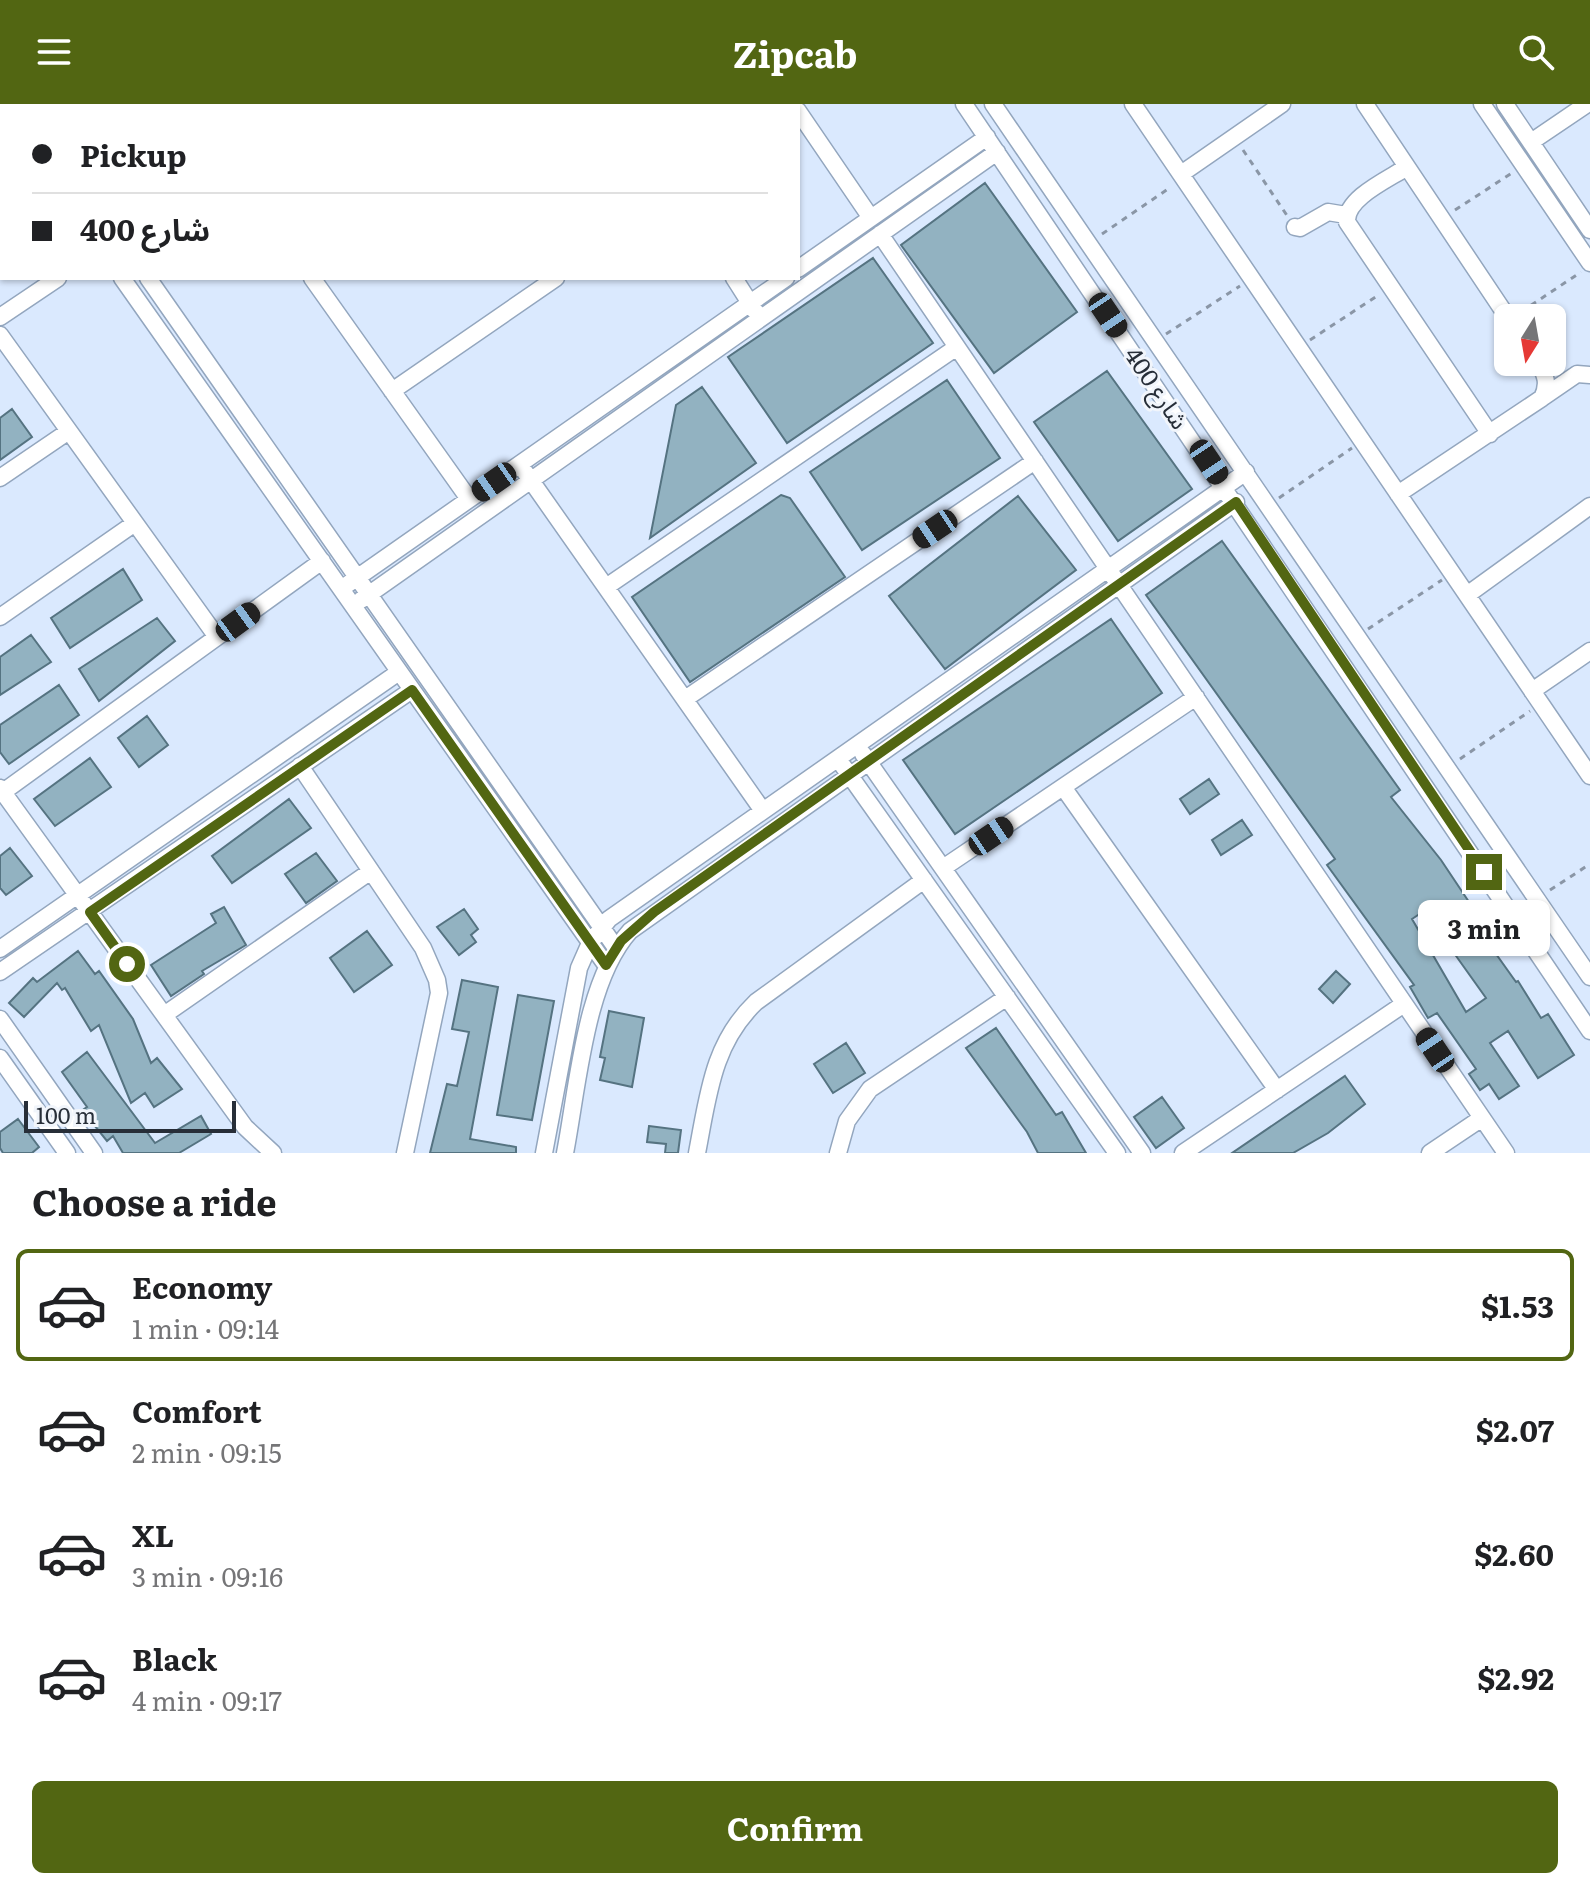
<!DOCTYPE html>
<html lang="en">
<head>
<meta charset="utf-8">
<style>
  :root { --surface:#fff; --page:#f2f2f2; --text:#202124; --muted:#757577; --line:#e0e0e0; --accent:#526612 }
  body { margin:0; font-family:Literata,"Noto Sans Arabic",serif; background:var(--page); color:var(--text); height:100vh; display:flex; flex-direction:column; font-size:30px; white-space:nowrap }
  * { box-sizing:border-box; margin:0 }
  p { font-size:26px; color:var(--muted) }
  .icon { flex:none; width:44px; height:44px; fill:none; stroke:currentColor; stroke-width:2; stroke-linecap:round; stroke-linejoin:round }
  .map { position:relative; height:1049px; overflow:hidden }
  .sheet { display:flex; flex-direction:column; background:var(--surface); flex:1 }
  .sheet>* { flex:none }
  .banner { position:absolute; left:0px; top:0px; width:800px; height:176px; box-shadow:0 2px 6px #0004; display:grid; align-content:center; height:176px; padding:0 32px; background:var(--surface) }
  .needle { width:52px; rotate:191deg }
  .fabs { position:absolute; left:1494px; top:200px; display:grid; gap:16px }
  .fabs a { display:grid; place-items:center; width:72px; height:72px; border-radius:12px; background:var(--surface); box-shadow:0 2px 6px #0004; font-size:40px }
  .scale { position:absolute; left:24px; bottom:20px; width:212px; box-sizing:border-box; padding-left:8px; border:4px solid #272e38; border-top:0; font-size:22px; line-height:28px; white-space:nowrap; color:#272e38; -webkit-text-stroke:6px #f1f5fb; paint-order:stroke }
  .end { position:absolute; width:36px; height:36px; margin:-18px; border:10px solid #526612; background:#fff; box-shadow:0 0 0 4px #fff }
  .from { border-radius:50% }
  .bubble { position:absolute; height:56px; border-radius:12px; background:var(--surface); box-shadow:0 2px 6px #0004; font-size:26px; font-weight:700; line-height:56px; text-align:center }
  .car { position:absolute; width:24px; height:48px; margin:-24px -12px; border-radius:10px; box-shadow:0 0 6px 2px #0007; background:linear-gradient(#222 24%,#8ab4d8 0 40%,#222 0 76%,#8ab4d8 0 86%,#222 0) }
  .banner b { display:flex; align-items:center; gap:28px; height:76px; font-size:30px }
  .banner b+b { border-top:2px solid var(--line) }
  .banner i { width:20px; height:20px; background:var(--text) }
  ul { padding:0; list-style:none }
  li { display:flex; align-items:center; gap:24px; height:112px; margin:0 16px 12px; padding:0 16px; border:4px solid transparent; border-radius:12px }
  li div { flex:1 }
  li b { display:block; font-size:30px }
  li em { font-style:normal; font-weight:700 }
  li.on { border-color:var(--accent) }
  li>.icon { width:72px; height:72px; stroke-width:1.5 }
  h2 { padding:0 32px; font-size:36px; line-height:96px }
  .cta { display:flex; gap:16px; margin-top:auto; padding:16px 32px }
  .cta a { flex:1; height:92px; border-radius:12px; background:var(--accent); color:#fff; font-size:32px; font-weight:700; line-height:92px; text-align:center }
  header { display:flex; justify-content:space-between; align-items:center; height:104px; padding:0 32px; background:var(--accent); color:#fff; font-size:36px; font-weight:700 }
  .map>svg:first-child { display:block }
  .building { fill:#92b2c1; stroke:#557381; stroke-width:2; fill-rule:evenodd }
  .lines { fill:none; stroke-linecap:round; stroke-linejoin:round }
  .minor-casing { stroke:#93a6be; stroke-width:19 }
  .path { stroke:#8a96a6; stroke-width:3; stroke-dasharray:6 6; stroke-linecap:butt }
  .minor { stroke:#fff; stroke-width:16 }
  .route { stroke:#526612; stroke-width:10 }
  .labels { text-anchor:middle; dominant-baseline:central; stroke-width:6; stroke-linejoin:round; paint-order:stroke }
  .street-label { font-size:24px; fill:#272e38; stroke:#f1f5fb }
</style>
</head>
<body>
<header><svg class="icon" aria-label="menu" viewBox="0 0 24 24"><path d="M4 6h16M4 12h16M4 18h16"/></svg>Zipcab<svg class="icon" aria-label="search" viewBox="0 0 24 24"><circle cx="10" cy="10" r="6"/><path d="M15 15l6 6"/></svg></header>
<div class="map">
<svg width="1590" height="1049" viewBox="0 0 1590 1049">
  <rect width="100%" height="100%" fill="#dae9fe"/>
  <path class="building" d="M 985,79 L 1077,208 L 994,269 L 901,141 Z
    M 873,154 L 933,239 L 787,339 L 728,253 Z
    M 1107,267 L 1192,385 L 1118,437 L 1034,318 Z
    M 947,276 L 1000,354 L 862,446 L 810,368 Z
    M 702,283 L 756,359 L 650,434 L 676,301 Z
    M 12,305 L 32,333 L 0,356 L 0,314 Z
    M 781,391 L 790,394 L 845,473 L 690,578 L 632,493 Z
    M 1018,392 L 1076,466 L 945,565 L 889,492 Z
    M 1222,437 L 1400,686 L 1391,693 L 1441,756 L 1485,822 L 1479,826 L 1516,878 L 1518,877 L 1541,914 L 1548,910 L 1574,951 L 1538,974 L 1508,927 L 1490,939 L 1519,982 L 1499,995 L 1489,980 L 1480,986 L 1469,970 L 1476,965 L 1437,909 L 1428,914 L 1410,883 L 1414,881 L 1327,761 L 1335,755 L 1146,491 ZM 1424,807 L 1486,894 L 1466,908 L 1412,815 Z
    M 123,465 L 142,496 L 70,544 L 51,514 Z
    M 157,514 L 175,537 L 99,597 L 79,565 Z
    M 1111,515 L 1162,589 L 955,730 L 903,656 Z
    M 31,531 L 51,558 L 0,591 L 0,553 Z
    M 59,581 L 79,611 L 9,660 L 0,648 L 0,621 Z
    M 147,612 L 168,641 L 139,663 L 118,634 Z
    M 90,654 L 111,683 L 55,722 L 34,695 Z
    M 1209,675 L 1219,690 L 1190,710 L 1180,695 Z
    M 289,695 L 311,724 L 232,779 L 212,752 Z
    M 1242,716 L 1252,731 L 1221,751 L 1212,736 Z
    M 10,744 L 32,772 L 6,791 L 0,784 L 0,752 Z
    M 316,749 L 337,777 L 306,799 L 285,770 Z
    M 224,803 L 246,841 L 202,867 L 204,870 L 171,892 L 151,861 L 216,819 L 211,810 Z
    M 464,805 L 478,825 L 471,831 L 476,838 L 459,851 L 437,823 Z
    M 367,827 L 392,861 L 354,888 L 330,854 Z
    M 78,847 L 95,870 L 99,867 L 133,915 L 151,959 L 157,954 L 182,985 L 154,1003 L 145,989 L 131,999 L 99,921 L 91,927 L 65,884 L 62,886 L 57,879 L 24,913 L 9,899 L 33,874 L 37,878 Z
    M 1336,867 L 1350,880 L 1333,899 L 1319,885 Z
    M 462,876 L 498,883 L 470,1035 L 516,1043 L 516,1049 L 430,1049 L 447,980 L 457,982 L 469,928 L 452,925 Z
    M 518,891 L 554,897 L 532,1016 L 497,1011 Z
    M 609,907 L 644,914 L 632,983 L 600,976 L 605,954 L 600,953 Z
    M 996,924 L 1056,1011 L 1062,1008 L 1086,1049 L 1038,1049 L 1027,1028 L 966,944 Z
    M 846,939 L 865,969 L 833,989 L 814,960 Z
    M 87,948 L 155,1039 L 201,1012 L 211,1030 L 179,1049 L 123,1049 L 113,1032 L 107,1037 L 94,1021 L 84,1005 L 87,1003 L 62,968 Z
    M 1345,972 L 1365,1000 L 1328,1029 L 1293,1049 L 1232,1049 Z
    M 1162,993 L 1184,1024 L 1156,1044 L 1134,1013 Z
    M 18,1015 L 39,1043 L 32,1049 L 3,1049 L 0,1044 L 0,1028 Z
    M 649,1022 L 681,1026 L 678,1049 L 665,1049 L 666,1040 L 647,1038 Z"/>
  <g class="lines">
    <defs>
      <path id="minor" d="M 24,0 L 25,2
        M 454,0 L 455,2
        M 620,0 L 621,2
        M 964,0 L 1590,927
        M 993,0 L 1590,873
        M 1133,0 L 1590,672
        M 1365,0 L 1508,214
        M 1482,0 L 1590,159
        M 1505,0 L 1590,126
        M 5,2 L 8,0
        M 48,2 L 51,0
        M 319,2 L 322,0
        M 798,7 L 871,114
        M 0,34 L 2,33
        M 1531,38 L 1587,0
        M 1407,63 C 1389,75 1345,94 1347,118 L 1490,330
        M 1181,70 L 1282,0
        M 1295,123 L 1300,124 L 1328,108 L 1346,111
        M 880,130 L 1506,1049
        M 798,165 L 987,33
        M 122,174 L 606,861
        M 148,174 L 616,844
        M 312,174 L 469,395
        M 734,174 L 755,207
        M 0,213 L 58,174
        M 0,231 L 217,533
        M 392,287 L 556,174
        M 1542,294 L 1577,270 L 1590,271
        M 525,368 L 763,707
        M 0,374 L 69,327
        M 1398,390 L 1542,294 C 1549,280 1546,271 1538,258
        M 348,480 L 786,174
        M 606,483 L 957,243
        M 1467,491 L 1590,402
        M 361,496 L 997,48
        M 0,513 L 135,419
        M 1532,587 L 1590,547
        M 685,595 L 1035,357
        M 863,650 L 1142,1049
        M 300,662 L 423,844 L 437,876 L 439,889 L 405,1049
        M 843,662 L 1117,1049
        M 1063,683 L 1277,986
        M 0,684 L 245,1023 L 273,1049
        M 3,688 L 322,457
        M 943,764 L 1196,593
        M 0,845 L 399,568
        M 0,868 L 412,586
        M 164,911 L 371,767
        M 0,915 L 94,1049
        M 0,954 L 67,1049
        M 544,1049 L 579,864 L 590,839 L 609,815 L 1246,368
        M 565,1049 C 578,982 585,877 630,827 L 1236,398
        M 697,1049 C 708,993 712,940 756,898 L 924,776
        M 838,1049 L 847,1017 L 870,985 L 1007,893
        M 1183,1049 L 1404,900
        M 1430,1049 L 1482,1014"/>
    </defs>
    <use href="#minor" class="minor-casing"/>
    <path class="path" d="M 1243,46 L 1288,113
      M 1455,106 L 1512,69
      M 1102,130 L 1171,83
      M 1521,208 L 1581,168
      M 1166,230 L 1240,182
      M 1310,236 L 1380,190
      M 1279,394 L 1352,344
      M 1368,525 L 1442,476
      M 1460,655 L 1530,607
      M 1550,786 L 1590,760"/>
    <use href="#minor" class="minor"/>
  </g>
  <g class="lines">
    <path class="route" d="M 127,860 L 90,808 L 412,586 L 606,861 L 621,837 L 654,808 L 1236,398 L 1484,768"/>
  </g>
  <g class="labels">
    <g class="street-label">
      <text transform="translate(1158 283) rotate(56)">شارع 400</text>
    </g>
  </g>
</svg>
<div class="fabs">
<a><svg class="needle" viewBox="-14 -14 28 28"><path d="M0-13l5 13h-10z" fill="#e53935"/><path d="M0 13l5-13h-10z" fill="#757577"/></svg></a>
</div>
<div class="scale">100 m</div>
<i class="end from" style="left:127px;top:860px"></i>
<i class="end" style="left:1484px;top:768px"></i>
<div class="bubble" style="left:1418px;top:796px;width:132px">3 min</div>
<i class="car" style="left:1108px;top:211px;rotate:146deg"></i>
<i class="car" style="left:1209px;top:358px;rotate:146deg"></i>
<i class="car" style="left:494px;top:378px;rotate:235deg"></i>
<i class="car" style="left:935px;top:425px;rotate:236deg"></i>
<i class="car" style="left:238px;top:518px;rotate:54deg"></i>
<i class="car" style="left:991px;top:732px;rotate:56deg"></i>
<i class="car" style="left:1435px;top:946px;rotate:326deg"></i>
<div class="banner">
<b><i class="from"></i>Pickup</b>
<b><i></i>شارع 400</b>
</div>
</div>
<section class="sheet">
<h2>Choose a ride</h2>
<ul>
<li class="on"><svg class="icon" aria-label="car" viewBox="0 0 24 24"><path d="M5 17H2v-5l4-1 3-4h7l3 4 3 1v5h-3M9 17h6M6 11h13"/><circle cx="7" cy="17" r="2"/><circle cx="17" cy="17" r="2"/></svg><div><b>Economy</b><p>1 min · 09:14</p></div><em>$1.53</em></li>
<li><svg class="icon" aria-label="car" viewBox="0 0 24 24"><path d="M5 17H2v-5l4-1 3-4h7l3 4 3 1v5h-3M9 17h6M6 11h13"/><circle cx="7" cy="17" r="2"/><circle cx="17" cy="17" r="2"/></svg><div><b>Comfort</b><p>2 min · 09:15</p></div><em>$2.07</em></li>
<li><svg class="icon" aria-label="car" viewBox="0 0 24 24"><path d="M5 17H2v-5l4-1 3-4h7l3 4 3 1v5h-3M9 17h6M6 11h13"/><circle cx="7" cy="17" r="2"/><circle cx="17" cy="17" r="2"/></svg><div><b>XL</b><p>3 min · 09:16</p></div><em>$2.60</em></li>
<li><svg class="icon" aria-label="car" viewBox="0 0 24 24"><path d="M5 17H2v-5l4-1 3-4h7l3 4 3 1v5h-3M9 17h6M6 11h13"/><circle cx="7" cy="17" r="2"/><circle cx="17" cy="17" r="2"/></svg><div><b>Black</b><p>4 min · 09:17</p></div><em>$2.92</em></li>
</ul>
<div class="cta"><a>Confirm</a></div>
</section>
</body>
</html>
